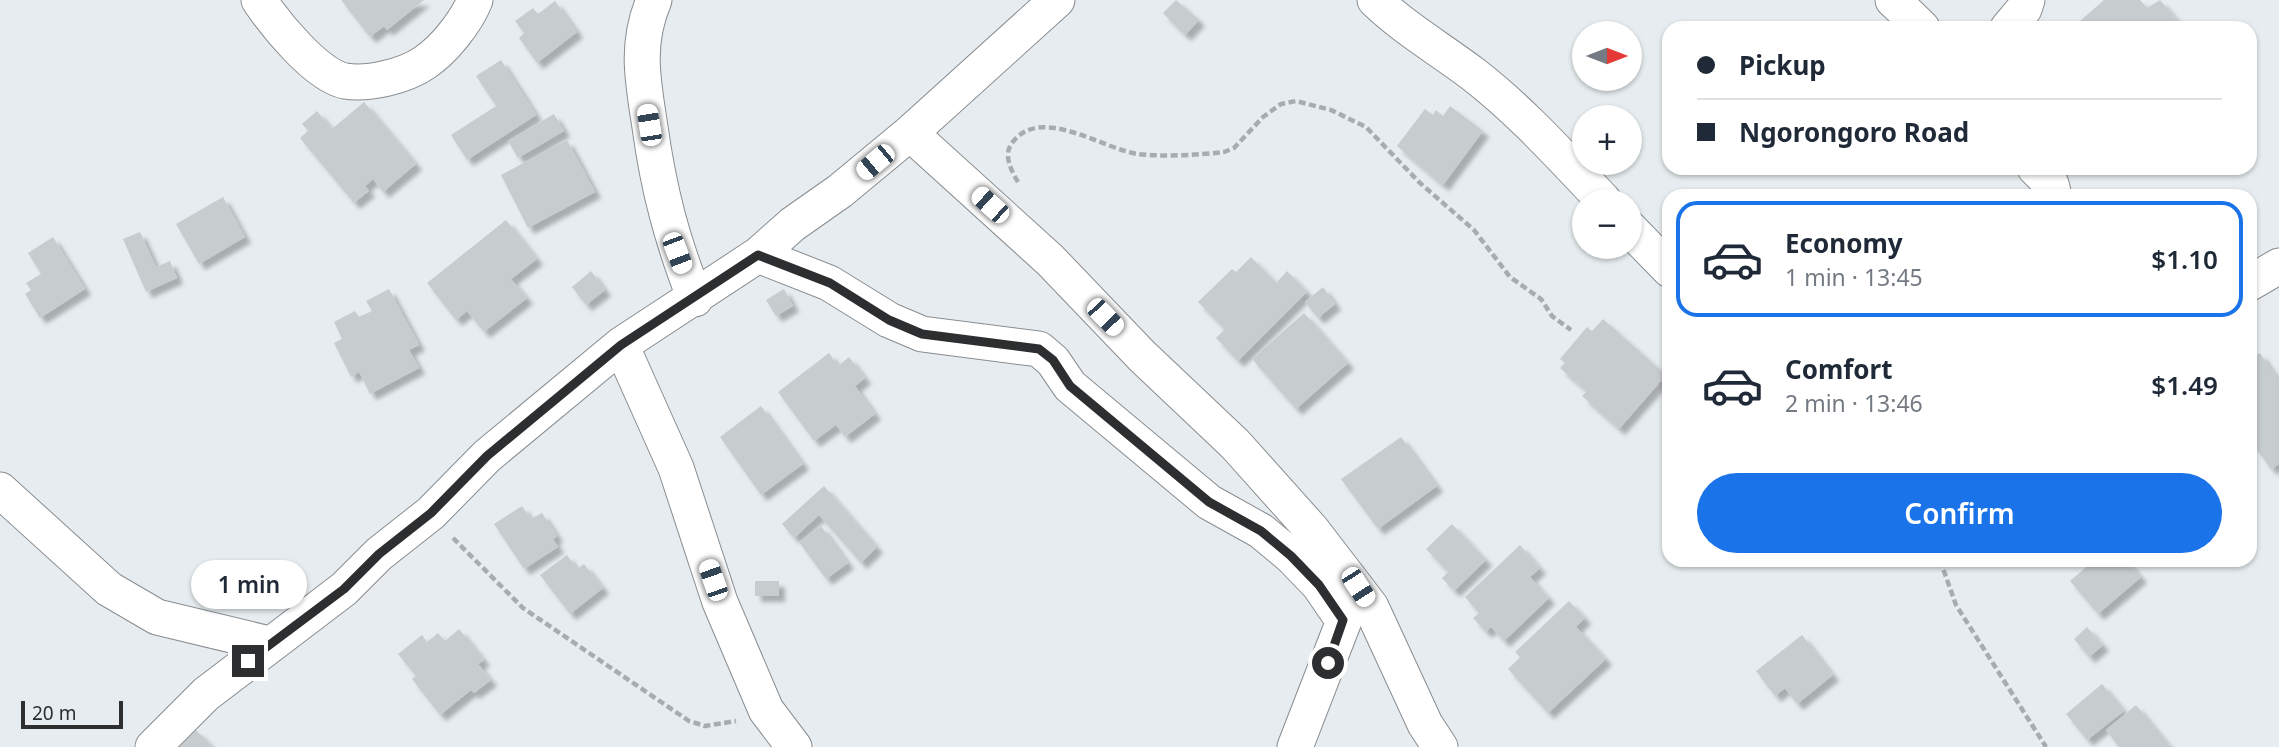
<!DOCTYPE html>
<html lang="en">
<head>
<meta charset="utf-8">
<style>
  :root { --surface:#fff; --page:#f6f6f7; --text:#1f2937; --muted:#747a83; --line:#e0e1e3; --accent:#1a73e8 }
  body { margin:0; font-family:"Noto Sans",sans-serif; background:var(--page); color:var(--text); height:100vh; display:flex; flex-direction:column; font-size:26px; white-space:nowrap }
  * { box-sizing:border-box; margin:0 }
  p { font-size:23px; color:var(--muted) }
  .icon { flex:none; width:38px; height:38px; fill:none; stroke:currentColor; stroke-width:2; stroke-linecap:round; stroke-linejoin:round }
  .map { position:relative; flex:1; overflow:hidden }
  .panel { position:absolute; left:1662px; top:189px; width:595px; height:378px; display:flex; flex-direction:column; background:var(--surface); border-radius:21px; box-shadow:0 2px 5px #0004 }
  .panel>* { flex:none }
  .top-card { position:absolute; left:1662px; top:21px; width:595px; height:154px; border-radius:21px; box-shadow:0 2px 5px #0004; display:grid; align-content:center; height:154px; padding:0 35px; background:var(--surface) }
  .needle { width:46px; rotate:90deg }
  .controls { position:absolute; left:1572px; top:21px; display:grid; gap:14px }
  .controls a { display:grid; place-items:center; width:70px; height:70px; border-radius:50%; background:var(--surface); box-shadow:0 2px 5px #0004; font-size:35px }
  .scale { position:absolute; left:21px; bottom:18px; width:102px; box-sizing:border-box; padding-left:7px; border:4px solid #2c2e2f; border-top:0; font-size:19px; line-height:24px; white-space:nowrap; color:#2c2e2f; -webkit-text-stroke:5px #e6ecef; paint-order:stroke }
  .end { position:absolute; width:32px; height:32px; margin:-16px; border:9px solid #2c2e2f; background:#fff; box-shadow:0 0 0 4px #fff }
  .from { border-radius:50% }
  .bubble { position:absolute; height:49px; border-radius:24px; background:var(--surface); box-shadow:0 2px 5px #0004; font-size:23px; font-weight:600; line-height:49px; text-align:center }
  .car { position:absolute; width:21px; height:42px; margin:-21px -10px; border-radius:9px; box-shadow:0 0 5px 2px #0007; background:linear-gradient(#fff 24%,#345 0 40%,#fff 0 76%,#345 0 86%,#fff 0) }
  .top-card b { display:flex; align-items:center; gap:24px; height:66px; font-size:26px }
  .top-card b+b { border-top:2px solid var(--line) }
  .top-card i { width:18px; height:18px; background:var(--text) }
  ul { padding:12px 0 0; list-style:none }
  li { display:flex; align-items:center; gap:21px; height:116px; margin:0 14px 10px; padding:0 21px; border:4px solid transparent; border-radius:21px }
  li div { flex:1 }
  li b { display:block; font-size:26px }
  li em { font-style:normal; font-weight:600 }
  li.active { border-color:var(--accent) }
  li>.icon { width:63px; height:63px; stroke-width:1.5 }
  .cta { display:flex; gap:14px; margin-top:auto; padding:14px 35px }
  .cta a { flex:1; height:80px; border-radius:42px; background:var(--accent); color:#fff; font-size:28px; font-weight:600; line-height:80px; text-align:center }
  .map>svg:first-child { display:block }
  .building { fill:#c7cccf; filter:url(#shadow) }
  .lines { fill:none; stroke-linecap:round; stroke-linejoin:round }
  .minor-casing { stroke:#898d91; stroke-width:37 }
  .path { stroke:#a8acaf; stroke-width:4.5; stroke-dasharray:7 3.5; stroke-linecap:butt }
  .minor { stroke:#fff; stroke-width:35 }
  .route { stroke:#2c2e2f; stroke-width:9 }
</style>
</head>
<body>
<div class="map">
<svg width="2279" height="747" viewBox="0 0 2279 747">
  <defs>
    <filter id="shadow"><feDropShadow dx="6" dy="6" stdDeviation="2" flood-color="#0004"/></filter>
  </defs>
  <rect width="100%" height="100%" fill="#e6ecef"/>
  <path class="building" d="M 341,0 L 424,0 L 387,30 L 384,26 L 370,37 Z
    M 1176,0 L 1199,20 L 1185,35 L 1163,13 Z
    M 2104,0 L 2140,0 L 2147,8 L 2160,0 L 2184,28 L 2072,28 Z
    M 555,1 L 577,32 L 537,63 L 519,38 L 524,33 L 515,21 L 533,8 L 538,14 Z
    M 501,60 L 536,115 L 467,160 L 451,135 L 496,106 L 476,76 Z
    M 364,102 L 416,164 L 383,192 L 373,179 L 365,186 L 369,191 L 354,203 L 300,138 L 308,131 L 302,124 L 317,111 L 332,129 Z
    M 1450,106 L 1483,131 L 1443,185 L 1397,146 L 1425,109 L 1433,115 L 1436,110 L 1443,116 Z
    M 554,114 L 564,131 L 518,158 L 508,141 Z
    M 567,140 L 595,192 L 528,228 L 501,175 Z
    M 223,197 L 245,237 L 199,264 L 176,224 Z
    M 506,220 L 537,259 L 511,279 L 527,298 L 484,332 L 467,311 L 456,320 L 427,283 Z
    M 140,232 L 156,267 L 170,261 L 177,278 L 146,292 L 123,239 Z
    M 53,237 L 85,289 L 40,318 L 25,294 L 31,290 L 26,283 L 41,274 L 28,253 Z
    M 1251,257 L 1276,283 L 1287,271 L 1307,292 L 1238,361 L 1216,338 L 1225,329 L 1198,302 L 1232,269 L 1236,272 Z
    M 591,271 L 605,290 L 586,305 L 572,287 Z
    M 1323,287 L 1335,304 L 1318,318 L 1305,302 Z
    M 389,289 L 419,345 L 409,350 L 419,368 L 370,394 L 359,372 L 351,377 L 334,343 L 342,339 L 334,322 L 355,311 L 359,317 L 372,311 L 366,301 Z
    M 784,289 L 793,306 L 776,316 L 766,300 Z
    M 1304,313 L 1348,363 L 1296,409 L 1252,359 Z
    M 1603,319 L 1666,375 L 1619,429 L 1582,396 L 1587,391 L 1560,368 L 1565,363 L 1560,359 L 1587,327 L 1592,331 Z
    M 829,353 L 838,366 L 849,357 L 865,378 L 855,386 L 875,414 L 845,437 L 836,425 L 814,441 L 778,392 Z
    M 2260,353 L 2279,381 L 2279,464 L 2271,469 L 2250,440 L 2250,360 Z
    M 761,406 L 803,464 L 761,495 L 720,437 Z
    M 1401,437 L 1437,486 L 1378,529 L 1341,479 Z
    M 824,486 L 877,547 L 861,563 L 819,515 L 794,538 L 782,524 Z
    M 522,506 L 531,519 L 542,513 L 557,536 L 553,539 L 558,547 L 524,569 L 494,524 Z
    M 1452,524 L 1486,560 L 1454,591 L 1442,578 L 1448,572 L 1426,549 Z
    M 821,526 L 848,563 L 826,579 L 799,542 Z
    M 1520,545 L 1540,568 L 1530,577 L 1549,598 L 1504,641 L 1491,627 L 1486,632 L 1473,618 L 1479,613 L 1465,597 Z
    M 567,555 L 577,569 L 584,564 L 603,588 L 570,614 L 540,575 Z
    M 2089,560 L 2127,560 L 2141,577 L 2098,614 L 2070,581 L 2091,563 Z
    M 755,581 L 779,581 L 779,596 L 755,596 Z
    M 1569,601 L 1585,618 L 1576,627 L 1606,659 L 1548,713 L 1508,669 L 1520,657 L 1515,652 Z
    M 2087,627 L 2103,645 L 2089,657 L 2074,639 Z
    M 459,629 L 484,660 L 478,664 L 491,680 L 474,693 L 471,690 L 440,715 L 412,679 L 416,676 L 398,654 L 422,635 L 427,642 L 438,633 L 445,641 Z
    M 1802,635 L 1833,675 L 1797,704 L 1785,688 L 1775,696 L 1756,671 Z
    M 2102,684 L 2124,711 L 2087,740 L 2066,714 Z
    M 2136,705 L 2170,747 L 2119,747 L 2106,730 Z
    M 196,730 L 213,747 L 179,747 Z"/>
  <g class="lines">
    <defs>
      <path id="minor" d="M 259,0 C 275,24 316,75 345,81 C 368,85 405,76 424,63 C 444,50 466,22 475,0
        M 654,0 C 635,45 643,81 650,127 C 659,192 672,239 695,299
        M 1375,0 C 1405,29 1440,49 1473,74 C 1521,111 1563,158 1604,201
        M 1893,0 L 1922,28
        M 2008,28 L 2024,9 L 2027,0
        M 910,133 L 1050,260 L 1142,356 L 1235,444 L 1312,530 L 1371,607 L 1425,724 L 1440,747
        M 2035,168 L 2051,184 L 2054,196
        M 1629,228 L 1670,270
        M 758,255 L 829,283 L 889,320 L 922,334 L 1039,349 L 1053,361 L 1070,386 L 1209,502 L 1261,531 L 1291,556 L 1319,585 L 1343,620
        M 2250,283 L 2279,266
        M 621,345 L 676,468 L 720,602 L 766,710 L 794,747
        M 0,490 L 109,589 L 157,617 L 269,644
        M 153,747 L 206,694 L 344,589 L 379,554 L 431,513 L 487,456 L 621,345 L 758,255 L 793,224 L 840,191 L 910,133 L 1057,0
        M 1295,747 L 1352,600"/>
    </defs>
    <use href="#minor" class="minor-casing"/>
    <path class="path" d="M 1018,182 C 1011,170 1003,155 1012,143 C 1040,104 1102,149 1138,154 C 1163,157 1198,155 1224,152 L 1234,148 L 1263,117 L 1281,104 L 1296,101 L 1331,110 L 1366,127 L 1420,183 L 1474,230 L 1510,277 L 1541,299 L 1552,316 L 1571,330
      M 453,538 L 523,608 L 689,721 L 705,726 L 736,721
      M 1940,560 L 1956,605 L 2046,747"/>
    <use href="#minor" class="minor"/>
  </g>
  <g class="lines">
    <path class="route" d="M 248,661 L 344,589 L 379,554 L 431,513 L 487,456 L 621,345 L 758,255 L 830,283 L 889,320 L 922,334 L 1039,349 L 1053,360 L 1070,386 L 1209,502 L 1261,531 L 1291,556 L 1319,585 L 1343,620 L 1328,663"/>
  </g>
</svg>
<div class="controls">
<a><svg class="needle" viewBox="-14 -14 28 28"><path d="M0-13l5 13h-10z" fill="#e53935"/><path d="M0 13l5-13h-10z" fill="#747a83"/></svg></a>
<a>+</a>
<a>−</a>
</div>
<div class="scale">20 m</div>
<i class="end from" style="left:1328px;top:663px"></i>
<i class="end" style="left:248px;top:661px"></i>
<div class="bubble" style="left:191px;top:560px;width:116px">1 min</div>
<i class="car" style="left:649px;top:125px;rotate:351deg"></i>
<i class="car" style="left:875px;top:162px;rotate:230deg"></i>
<i class="car" style="left:990px;top:205px;rotate:312deg"></i>
<i class="car" style="left:677px;top:253px;rotate:159deg"></i>
<i class="car" style="left:1105px;top:317px;rotate:136deg"></i>
<i class="car" style="left:713px;top:580px;rotate:341deg"></i>
<i class="car" style="left:1358px;top:587px;rotate:147deg"></i>
<div class="top-card">
<b><i class="from"></i>Pickup</b>
<b><i></i>Ngorongoro Road</b>
</div>
<section class="panel">
<ul>
<li class="active"><svg class="icon" aria-label="car" viewBox="0 0 24 24"><path d="M5 17H2v-5l4-1 3-4h7l3 4 3 1v5h-3M9 17h6M6 11h13"/><circle cx="7" cy="17" r="2"/><circle cx="17" cy="17" r="2"/></svg><div><b>Economy</b><p>1 min · 13:45</p></div><em>$1.10</em></li>
<li><svg class="icon" aria-label="car" viewBox="0 0 24 24"><path d="M5 17H2v-5l4-1 3-4h7l3 4 3 1v5h-3M9 17h6M6 11h13"/><circle cx="7" cy="17" r="2"/><circle cx="17" cy="17" r="2"/></svg><div><b>Comfort</b><p>2 min · 13:46</p></div><em>$1.49</em></li>
</ul>
<div class="cta"><a>Confirm</a></div>
</section>
</div>
</body>
</html>
